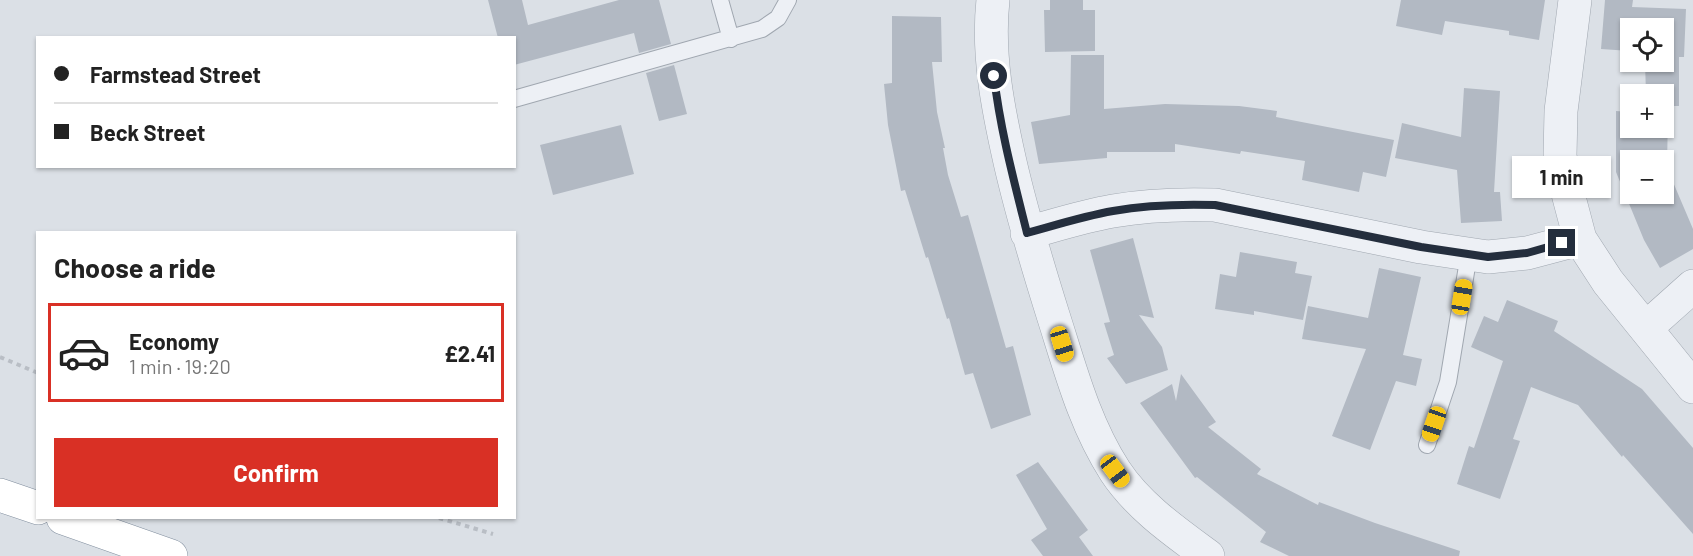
<!DOCTYPE html>
<html lang="en">
<head>
<meta charset="utf-8">
<style>
  :root { --surface:#fff; --page:#f2f2f2; --text:#222; --muted:#767676; --line:#e0e0e0; --accent:#d93025 }
  body { margin:0; font-family:Barlow,sans-serif; background:var(--page); color:var(--text); height:100vh; display:flex; flex-direction:column; font-size:22px; white-space:nowrap }
  * { box-sizing:border-box; margin:0 }
  p { font-size:20px; color:var(--muted) }
  .icon { flex:none; width:33px; height:33px; fill:none; stroke:currentColor; stroke-width:2; stroke-linecap:round; stroke-linejoin:round }
  .map { position:relative; flex:1; overflow:hidden }
  .sheet { position:absolute; left:36px; top:231px; width:480px; height:288px; display:flex; flex-direction:column; background:var(--surface); border-radius:0px; box-shadow:0 2px 4px #0004 }
  .sheet>* { flex:none }
  .guide { position:absolute; left:36px; top:36px; width:480px; height:132px; border-radius:0px; box-shadow:0 2px 4px #0004; display:grid; align-content:center; height:132px; padding:0 18px; background:var(--surface) }
  .controls { position:absolute; left:1620px; top:18px; display:grid; gap:12px }
  .controls a { display:grid; place-items:center; width:54px; height:54px; border-radius:0px; background:var(--surface); box-shadow:0 2px 4px #0004; font-size:30px }
  .end { position:absolute; width:27px; height:27px; margin:-14px; border:8px solid #242e3d; background:#fff; box-shadow:0 0 0 3px #fff }
  .from { border-radius:50% }
  .bubble { position:absolute; height:42px; border-radius:0px; background:var(--surface); box-shadow:0 2px 4px #0004; font-size:20px; font-weight:700; line-height:42px; text-align:center }
  .car { position:absolute; width:18px; height:36px; margin:-18px -9px; border-radius:8px; box-shadow:0 0 4px 2px #0007; background:linear-gradient(#f5c518 24%,#345 0 40%,#f5c518 0 76%,#345 0 86%,#f5c518 0) }
  .guide b { display:flex; align-items:center; gap:21px; height:57px; font-size:22px }
  .guide b+b { border-top:2px solid var(--line) }
  .guide i { width:15px; height:15px; background:var(--text) }
  ul { padding:0; list-style:none }
  li { display:flex; align-items:center; gap:18px; height:99px; margin:0 12px 9px; padding:0 6px; border:3px solid transparent; border-radius:0px }
  li div { flex:1 }
  li b { display:block; font-size:22px }
  li em { font-style:normal; font-weight:700 }
  li.current { border-color:var(--accent) }
  li>.icon { width:54px; height:54px; stroke-width:1.5 }
  h2 { padding:0 18px; font-size:27px; line-height:72px }
  .cta { display:flex; gap:12px; margin-top:auto; padding:12px 18px }
  .cta a { flex:1; height:69px; border-radius:0px; background:var(--accent); color:#fff; font-size:24px; font-weight:700; line-height:69px; text-align:center }
  .map>svg:first-child { display:block }
  .building { fill:#b2b9c3; fill-rule:evenodd }
  .lines { fill:none; stroke-linecap:round; stroke-linejoin:round }
  .lane-casing { stroke:#a0a7b0; stroke-width:18 }
  .street-casing { stroke:#a0a7b0; stroke-width:34 }
  .highway-casing { stroke:#818e9e; stroke-width:34 }
  .path { stroke:#b9bec5; stroke-width:4; stroke-dasharray:4.5 4.5; stroke-linecap:butt }
  .lane { stroke:#edf0f5; stroke-width:16 }
  .street { stroke:#edf0f5; stroke-width:33 }
  .highway { stroke:#fff; stroke-width:33 }
  .route { stroke:#242e3d; stroke-width:8 }
</style>
</head>
<body>
<div class="map">
<svg width="1693" height="556" viewBox="0 0 1693 556">
  <rect width="100%" height="100%" fill="#dbe0e6"/>
  <path class="building" d="M 488,0 L 522,0 L 528,25 L 619,0 L 659,0 L 671,44 L 639,53 L 634,33 L 514,65 L 514,38 L 498,38 Z
    M 1050,0 L 1083,0 L 1083,10 L 1095,10 L 1095,51 L 1045,52 L 1044,10 L 1050,10 Z
    M 1401,0 L 1545,0 L 1539,40 L 1509,35 L 1509,31 L 1445,21 L 1442,35 L 1396,26 Z
    M 1605,0 L 1633,0 L 1632,7 L 1686,9 L 1684,57 L 1679,57 L 1679,106 L 1664,106 L 1664,94 L 1646,94 L 1645,62 L 1664,62 L 1664,28 L 1630,28 L 1630,51 L 1601,49 Z
    M 892,16 L 941,17 L 942,62 L 932,62 L 937,112 L 945,148 L 943,148 L 948,175 L 961,217 L 968,215 L 1006,348 L 1013,346 L 1031,415 L 991,429 L 973,373 L 965,375 L 949,318 L 947,319 L 928,257 L 926,258 L 905,190 L 901,191 L 888,125 L 884,84 L 892,83 Z
    M 1071,55 L 1104,55 L 1104,109 L 1165,104 L 1239,106 L 1277,111 L 1276,117 L 1394,140 L 1386,177 L 1363,172 L 1359,192 L 1302,180 L 1305,161 L 1241,151 L 1240,154 L 1175,144 L 1175,152 L 1107,152 L 1107,158 L 1039,164 L 1031,122 L 1070,115 Z
    M 674,65 L 687,114 L 659,121 L 646,73 Z
    M 1464,88 L 1500,91 L 1494,192 L 1500,192 L 1502,221 L 1461,223 L 1457,170 L 1395,158 L 1402,123 L 1461,137 Z
    M 1616,111 L 1630,112 L 1630,128 L 1664,128 L 1664,112 L 1668,112 L 1667,168 L 1693,229 L 1693,249 L 1660,268 L 1644,240 L 1616,172 ZM 1630,160 L 1664,160 L 1664,194 L 1630,194 Z
    M 621,125 L 634,174 L 553,195 L 540,145 Z
    M 1133,238 L 1154,318 L 1139,315 L 1162,347 L 1168,370 L 1126,384 L 1107,358 L 1114,355 L 1104,323 L 1110,322 L 1090,250 Z
    M 1240,252 L 1297,262 L 1295,273 L 1312,276 L 1303,320 L 1254,311 L 1254,315 L 1215,309 L 1220,274 L 1236,277 Z
    M 1379,268 L 1421,277 L 1403,355 L 1422,359 L 1416,386 L 1396,381 L 1370,450 L 1332,436 L 1366,349 L 1302,339 L 1308,306 L 1368,318 Z
    M 1507,300 L 1558,321 L 1554,331 L 1642,389 L 1693,448 L 1693,534 L 1623,455 L 1622,457 L 1578,405 L 1531,387 L 1513,439 L 1520,441 L 1500,499 L 1457,484 L 1469,446 L 1474,448 L 1503,361 L 1471,347 L 1484,316 L 1498,322 Z
    M 1181,374 L 1216,422 L 1208,427 L 1261,469 L 1257,474 L 1318,505 L 1319,502 L 1375,523 L 1460,551 L 1459,556 L 1289,556 L 1260,542 L 1266,532 L 1197,477 L 1195,478 L 1140,403 L 1172,384 L 1176,401 Z
    M 1038,462 L 1088,530 L 1079,537 L 1093,556 L 1043,556 L 1031,540 L 1047,529 L 1016,475 Z"/>
  <g class="lines">
    <defs>
      <path id="lane" d="M 720,0 L 731,39
        M 514,99 L 762,29 L 778,18 L 788,0
        M 1427,445 L 1448,382 L 1469,254"/>
      <path id="street" d="M 993,0 C 987,54 998,109 1010,162 C 1022,214 1037,264 1053,315 C 1070,368 1084,423 1115,471 C 1138,506 1174,531 1208,556
        M 1575,0 L 1561,111 L 1560,156 L 1566,186 L 1580,239 L 1608,282 L 1693,387
        M 1027,233 C 1056,225 1084,216 1113,211 C 1146,205 1181,204 1215,205 L 1421,247 L 1488,257 L 1527,253 L 1580,239
        M 1646,328 L 1693,286"/>
      <path id="highway" d="M 0,495 L 38,508
        M 63,518 L 171,556"/>
    </defs>
    <use href="#lane" class="lane-casing"/>
    <use href="#street" class="street-casing"/>
    <use href="#highway" class="highway-casing"/>
    <path class="path" d="M 0,357 L 38,373
      M 439,518 L 493,534"/>
    <use href="#lane" class="lane"/>
    <use href="#street" class="street"/>
    <use href="#highway" class="highway"/>
  </g>
  <g class="lines">
    <path class="route" d="M 994,76 C 1000,129 1014,181 1027,233 C 1056,225 1084,216 1113,211 C 1146,205 1181,204 1215,205 L 1421,247 L 1488,257 L 1527,253 L 1562,243"/>
  </g>
</svg>
<div class="controls">
<a><svg class="icon" aria-label="locate" viewBox="0 0 24 24"><circle cx="12" cy="12" r="6"/><path d="M12 2v4M12 18v4M2 12h4M18 12h4"/></svg></a>
<a>+</a>
<a>−</a>
</div>
<i class="end from" style="left:994px;top:76px"></i>
<i class="end" style="left:1562px;top:243px"></i>
<div class="bubble" style="left:1512px;top:156px;width:99px">1 min</div>
<i class="car" style="left:1462px;top:297px;rotate:9deg"></i>
<i class="car" style="left:1062px;top:344px;rotate:163deg"></i>
<i class="car" style="left:1434px;top:424px;rotate:199deg"></i>
<i class="car" style="left:1115px;top:471px;rotate:143deg"></i>
<div class="guide">
<b><i class="from"></i>Farmstead Street</b>
<b><i></i>Beck Street</b>
</div>
<section class="sheet">
<h2>Choose a ride</h2>
<ul>
<li class="current"><svg class="icon" aria-label="car" viewBox="0 0 24 24"><path d="M5 17H2v-5l4-1 3-4h7l3 4 3 1v5h-3M9 17h6M6 11h13"/><circle cx="7" cy="17" r="2"/><circle cx="17" cy="17" r="2"/></svg><div><b>Economy</b><p>1 min · 19:20</p></div><em>£2.41</em></li>
</ul>
<div class="cta"><a>Confirm</a></div>
</section>
</div>
</body>
</html>
